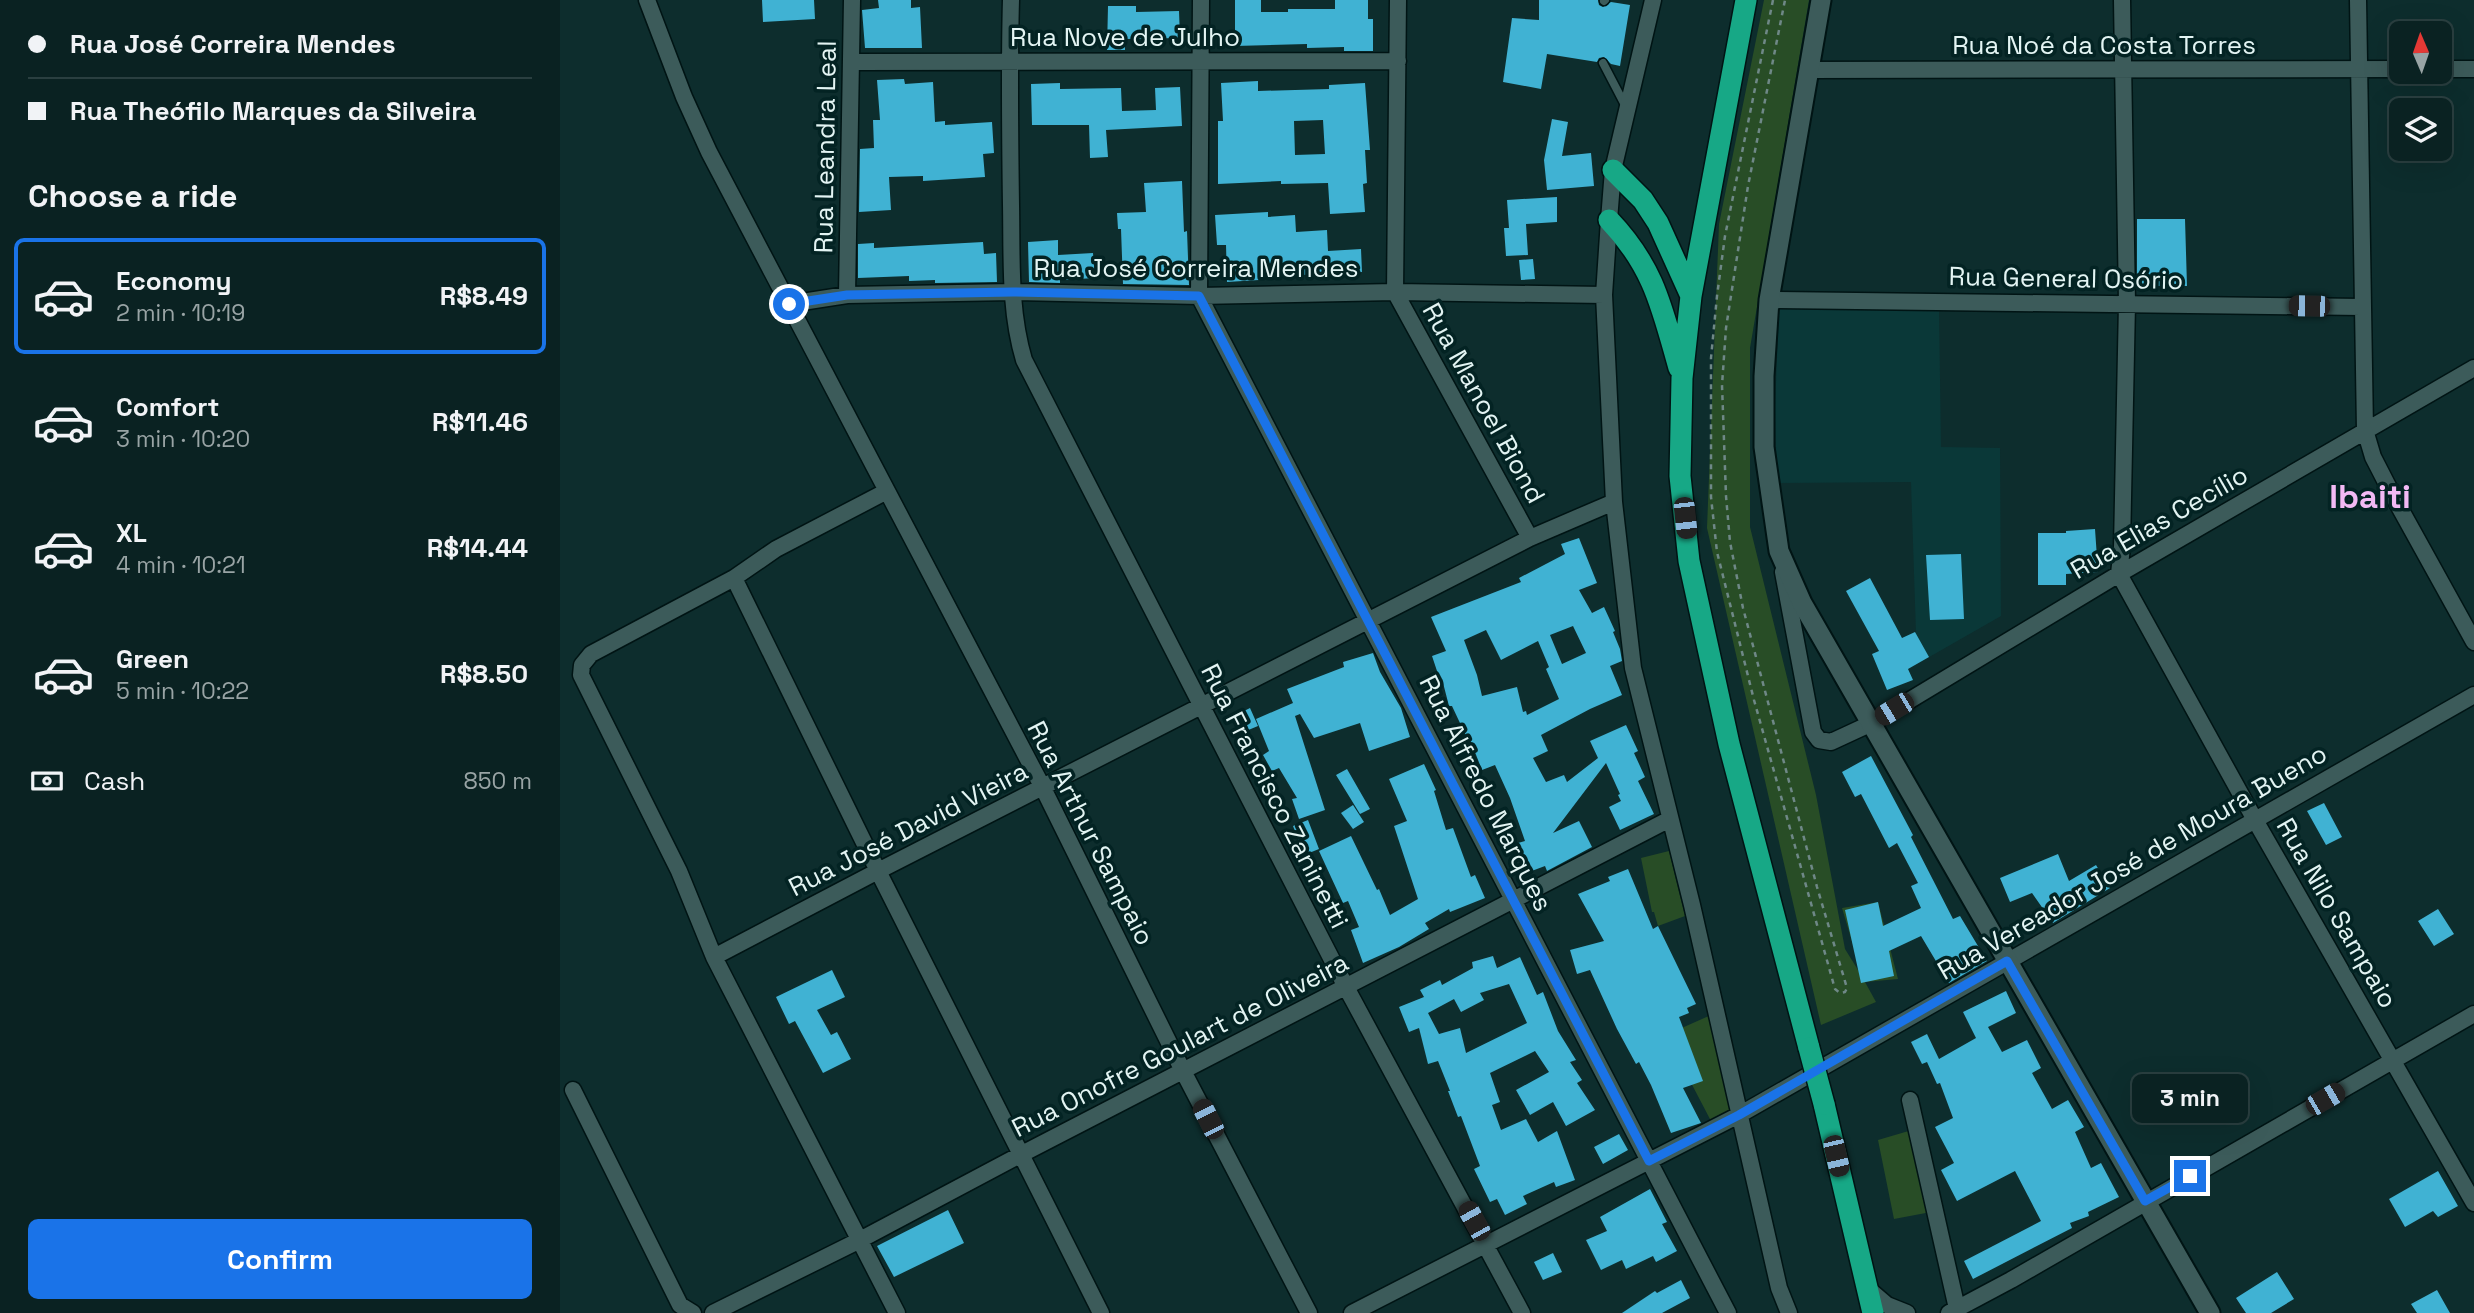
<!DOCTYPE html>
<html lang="en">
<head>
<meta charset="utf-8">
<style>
  :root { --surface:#0a2222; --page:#132a2a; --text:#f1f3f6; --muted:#99a4a5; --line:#2a3f40; --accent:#1a73e8 }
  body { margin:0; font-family:"Space Grotesk",sans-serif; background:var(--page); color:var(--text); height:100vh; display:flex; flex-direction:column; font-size:26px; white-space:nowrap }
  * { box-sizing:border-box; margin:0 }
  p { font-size:23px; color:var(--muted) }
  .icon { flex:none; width:38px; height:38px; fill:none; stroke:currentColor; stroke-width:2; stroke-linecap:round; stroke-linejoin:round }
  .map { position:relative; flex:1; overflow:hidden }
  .details { display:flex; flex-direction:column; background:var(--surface); width:560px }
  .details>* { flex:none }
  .guide { display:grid; align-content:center; height:154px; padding:0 28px; background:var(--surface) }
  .needle { width:46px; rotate:358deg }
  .buttons { position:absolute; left:1829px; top:21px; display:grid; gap:14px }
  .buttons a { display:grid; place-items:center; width:63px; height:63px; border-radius:10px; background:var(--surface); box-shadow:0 7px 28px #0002,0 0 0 2px var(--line); font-size:35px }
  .end { position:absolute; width:32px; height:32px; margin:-16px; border:9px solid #1a73e8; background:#fff; box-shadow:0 0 0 4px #fff }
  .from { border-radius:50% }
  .bubble { position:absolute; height:49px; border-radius:10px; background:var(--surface); box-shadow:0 7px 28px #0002,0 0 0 2px var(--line); font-size:23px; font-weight:700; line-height:49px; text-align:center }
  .car { position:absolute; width:21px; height:42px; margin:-21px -10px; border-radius:9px; box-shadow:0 0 5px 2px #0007; background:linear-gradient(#222 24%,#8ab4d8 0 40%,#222 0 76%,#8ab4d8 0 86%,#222 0) }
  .guide b { display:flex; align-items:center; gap:24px; height:66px; font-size:26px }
  .guide b+b { border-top:2px solid var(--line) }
  .guide i { width:18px; height:18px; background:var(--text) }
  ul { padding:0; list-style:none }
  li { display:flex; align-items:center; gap:21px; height:116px; margin:0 14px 10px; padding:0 14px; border:4px solid transparent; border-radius:10px }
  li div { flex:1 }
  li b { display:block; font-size:26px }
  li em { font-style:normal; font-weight:700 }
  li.current { border-color:var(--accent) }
  li>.icon { width:63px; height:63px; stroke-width:1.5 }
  h2 { padding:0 28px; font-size:32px; line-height:84px }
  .pay { display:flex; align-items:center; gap:18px; height:77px; padding:0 28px; font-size:26px }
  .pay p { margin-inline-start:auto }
  .button { display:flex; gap:14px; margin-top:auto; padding:14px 28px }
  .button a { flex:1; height:80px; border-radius:10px; background:var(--accent); color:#fff; font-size:28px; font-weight:700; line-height:80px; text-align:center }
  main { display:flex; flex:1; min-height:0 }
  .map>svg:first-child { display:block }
  .built { fill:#0a3838 }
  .green { fill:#284d26 }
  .building { fill:#40b2d3; fill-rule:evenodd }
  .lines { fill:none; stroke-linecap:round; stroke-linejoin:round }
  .service-casing { stroke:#001414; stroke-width:11 }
  .minor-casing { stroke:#001414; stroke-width:19 }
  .tertiary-casing { stroke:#001414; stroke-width:23 }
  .trunk-casing { stroke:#001414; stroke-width:24 }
  .path { stroke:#6f8887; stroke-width:2.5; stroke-dasharray:5 5; stroke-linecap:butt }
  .service { stroke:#3c5b5a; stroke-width:8 }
  .minor { stroke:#3c5b5a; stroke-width:16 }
  .tertiary { stroke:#3c5b5a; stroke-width:19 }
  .trunk { stroke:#17a886; stroke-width:21 }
  .trunk-bridge-casing { stroke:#001414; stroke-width:24; stroke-linecap:butt }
  .trunk-bridge { stroke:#17a886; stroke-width:21 }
  .route { stroke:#1a73e8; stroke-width:9 }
  .labels { text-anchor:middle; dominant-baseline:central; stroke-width:7; stroke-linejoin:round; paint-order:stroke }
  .street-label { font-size:26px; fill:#e3f4f3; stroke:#032323 }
  .district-label { font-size:33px; font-weight:bold; fill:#f2b9f4; stroke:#032323 }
</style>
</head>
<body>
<main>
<section class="details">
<div class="guide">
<b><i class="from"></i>Rua José Correira Mendes</b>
<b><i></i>Rua Theófilo Marques da Silveira</b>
</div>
<h2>Choose a ride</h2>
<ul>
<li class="current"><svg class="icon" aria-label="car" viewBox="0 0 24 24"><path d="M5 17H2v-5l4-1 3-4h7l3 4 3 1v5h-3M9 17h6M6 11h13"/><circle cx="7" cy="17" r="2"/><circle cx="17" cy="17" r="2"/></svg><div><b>Economy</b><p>2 min · 10:19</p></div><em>R$8.49</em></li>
<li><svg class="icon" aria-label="car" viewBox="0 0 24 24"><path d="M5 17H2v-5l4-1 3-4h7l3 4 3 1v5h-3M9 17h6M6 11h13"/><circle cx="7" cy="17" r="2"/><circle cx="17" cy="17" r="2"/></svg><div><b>Comfort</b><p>3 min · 10:20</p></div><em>R$11.46</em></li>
<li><svg class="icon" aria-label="car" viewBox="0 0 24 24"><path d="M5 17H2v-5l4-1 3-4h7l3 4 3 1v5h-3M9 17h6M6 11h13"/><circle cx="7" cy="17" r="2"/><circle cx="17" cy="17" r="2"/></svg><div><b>XL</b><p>4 min · 10:21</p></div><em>R$14.44</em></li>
<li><svg class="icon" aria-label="car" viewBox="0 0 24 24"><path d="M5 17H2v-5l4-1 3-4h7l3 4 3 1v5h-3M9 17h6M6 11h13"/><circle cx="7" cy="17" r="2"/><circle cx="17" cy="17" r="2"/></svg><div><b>Green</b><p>5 min · 10:22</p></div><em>R$8.50</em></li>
</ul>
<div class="pay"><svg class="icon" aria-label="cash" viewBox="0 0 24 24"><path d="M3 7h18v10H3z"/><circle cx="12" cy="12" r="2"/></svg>Cash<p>850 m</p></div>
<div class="button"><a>Confirm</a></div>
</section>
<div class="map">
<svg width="1914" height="1313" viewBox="0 0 1914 1313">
  <rect width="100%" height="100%" fill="#0d2d2d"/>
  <path class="built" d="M 1219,308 L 1379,310 L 1381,447 L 1440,448 L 1441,616 L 1357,664 L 1351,482 L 1217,483 L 1215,409 Z"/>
  <path class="green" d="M 1204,0 L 1249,0 L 1190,348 L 1190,527 L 1256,795 L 1285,949 L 1303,978 L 1282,908 L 1318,902 L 1338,979 L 1305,982 L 1316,1002 L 1261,1025 L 1147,528 L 1159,224 Z
    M 1109,851 L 1125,916 L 1098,926 L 1094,912 L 1092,912 L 1081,858 Z
    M 1151,1015 L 1174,1112 L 1151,1121 L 1106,1035 Z
    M 1352,1130 L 1371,1212 L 1334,1219 L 1318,1140 Z"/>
  <path class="building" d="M 202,0 L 254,0 L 255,19 L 203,22 Z
    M 318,0 L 351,0 L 351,8 L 360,7 L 362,48 L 305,48 L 302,10 L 319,8 Z
    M 675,0 L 701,0 L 701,12 L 728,12 L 728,9 L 775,9 L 775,0 L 808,0 L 808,19 L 813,19 L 813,51 L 784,51 L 784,47 L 747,48 L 747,44 L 675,46 Z
    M 979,0 L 1038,0 L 1039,5 L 1043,7 L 1051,2 L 1070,5 L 1060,66 L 1051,64 L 1044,57 L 1039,58 L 1037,62 L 987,54 L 981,89 L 943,82 L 952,18 L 979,20 Z
    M 548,6 L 576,6 L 576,12 L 619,11 L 620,38 L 565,39 L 565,50 L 547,50 Z
    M 344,79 L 345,84 L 373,82 L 375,122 L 385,121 L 385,125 L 432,122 L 434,153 L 423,154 L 425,177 L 363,181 L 363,176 L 329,177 L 331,210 L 299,212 L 300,149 L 314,148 L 313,120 L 320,120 L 317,80 Z
    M 698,81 L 698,91 L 769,89 L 769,85 L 805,83 L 810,150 L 805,150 L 807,183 L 803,184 L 805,212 L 770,214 L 768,183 L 721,184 L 721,181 L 658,184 L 658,121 L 663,121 L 661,83 ZM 763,120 L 765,154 L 735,155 L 734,121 Z
    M 500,83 L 500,89 L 561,88 L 562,111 L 596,110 L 595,88 L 620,87 L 622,126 L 546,130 L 548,157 L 530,158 L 529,125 L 472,125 L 471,84 Z
    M 992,119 L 1008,122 L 1002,156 L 1031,153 L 1034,186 L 987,190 L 984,160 Z
    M 622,181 L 624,232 L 627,231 L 629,285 L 563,284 L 561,229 L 558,229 L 557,213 L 586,212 L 584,183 Z
    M 997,197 L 997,222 L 966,224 L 968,255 L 946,256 L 944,228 L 949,228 L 947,200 Z
    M 708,212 L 708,217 L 735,215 L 736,232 L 767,230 L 768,251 L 801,249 L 802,272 L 698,277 L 699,280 L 667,282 L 666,245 L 657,245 L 655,215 Z
    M 1577,219 L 1625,219 L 1627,286 L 1577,286 Z
    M 498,240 L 498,255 L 533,253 L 535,278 L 500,280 L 500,283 L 469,282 L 468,242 Z
    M 423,242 L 424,254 L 436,253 L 437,282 L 375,283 L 375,280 L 349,281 L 349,276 L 298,278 L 298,244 L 314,243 L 314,248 Z
    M 973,259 L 975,279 L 961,280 L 959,260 Z
    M 1535,529 L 1538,572 L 1506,574 L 1506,585 L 1478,585 L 1478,533 L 1506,533 L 1506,531 Z
    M 1019,538 L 1037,583 L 1019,590 L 1032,613 L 1044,607 L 1055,631 L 1053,632 L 1060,649 L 1062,661 L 1050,666 L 1062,695 L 1030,709 L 981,735 L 988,751 L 973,758 L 986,782 L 1004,775 L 1007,782 L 1038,758 L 1030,741 L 1066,725 L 1078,751 L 1074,753 L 1085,777 L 1078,781 L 1094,814 L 1060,830 L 1049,807 L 1061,801 L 1058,795 L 1060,794 L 1046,763 L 993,833 L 1019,821 L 1032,847 L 987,871 L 985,866 L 969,872 L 958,843 L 965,841 L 950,798 L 935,765 L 922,770 L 909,737 L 907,738 L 892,706 L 889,706 L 882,679 L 880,680 L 872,656 L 886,651 L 871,617 L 961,582 L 959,578 L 1005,554 L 1001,544 ZM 1013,626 L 1026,653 L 1002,664 L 990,635 ZM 926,630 L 941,660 L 978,641 L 989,667 L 986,669 L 999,699 L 967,715 L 966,711 L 963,712 L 957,687 L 922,696 L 917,675 L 904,640 Z
    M 1401,554 L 1404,619 L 1370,620 L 1366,555 Z
    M 1310,578 L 1342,638 L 1355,632 L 1369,657 L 1348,669 L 1353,680 L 1327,690 L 1312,654 L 1319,651 L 1286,591 Z
    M 813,653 L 820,672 L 841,708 L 850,737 L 809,751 L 800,723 L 754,738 L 740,714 L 735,716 L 765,810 L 739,819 L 732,799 L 737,798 L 719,768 L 712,771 L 703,755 L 709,751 L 696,719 L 733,703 L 727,689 L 784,667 L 783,662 Z
    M 690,708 L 698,726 L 686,731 L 678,714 Z
    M 1311,756 L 1353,835 L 1351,837 L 1393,919 L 1400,916 L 1427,961 L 1389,983 L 1361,936 L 1329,951 L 1334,976 L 1301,983 L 1285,910 L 1318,902 L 1323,926 L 1361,908 L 1351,886 L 1358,883 L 1337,843 L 1329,848 L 1301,794 L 1295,797 L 1282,772 Z
    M 864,764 L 876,790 L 874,791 L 886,830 L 893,828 L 911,877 L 915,875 L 925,898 L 890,912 L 889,909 L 865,923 L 869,929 L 839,947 L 803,963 L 791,930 L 799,927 L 788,901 L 783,903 L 759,851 L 791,836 L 817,890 L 819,889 L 830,915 L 858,899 L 834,826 L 847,821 L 829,779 Z
    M 787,769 L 810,809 L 800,814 L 776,775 Z
    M 1764,803 L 1782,837 L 1766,845 L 1747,811 Z
    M 793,805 L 804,822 L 793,829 L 781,813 Z
    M 748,820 L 759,849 L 744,855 L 733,826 Z
    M 1498,854 L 1509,881 L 1536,865 L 1550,888 L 1493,923 L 1472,893 L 1450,902 L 1440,878 Z
    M 1068,869 L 1093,929 L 1098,926 L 1136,1004 L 1127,1008 L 1129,1013 L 1119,1017 L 1143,1081 L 1123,1088 L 1141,1123 L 1111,1133 L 1091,1085 L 1079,1062 L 1076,1064 L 1057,1029 L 1030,970 L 1017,974 L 1010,950 L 1044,941 L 1018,894 L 1050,881 L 1048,877 Z
    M 1878,909 L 1894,934 L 1874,946 L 1858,921 Z
    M 933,956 L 937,968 L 960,957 L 977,995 L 983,992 L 998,1031 L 1016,1060 L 1010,1062 L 1022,1080 L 1017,1083 L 1035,1110 L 1006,1126 L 993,1102 L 970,1115 L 956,1090 L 989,1072 L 975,1051 L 930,1073 L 940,1102 L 932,1105 L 941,1130 L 966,1119 L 978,1142 L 997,1131 L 1015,1180 L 996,1187 L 994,1182 L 963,1196 L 967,1204 L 945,1215 L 937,1199 L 930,1202 L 914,1169 L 920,1166 L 901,1116 L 898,1117 L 888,1091 L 890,1091 L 878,1061 L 868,1064 L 859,1028 L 849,1032 L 839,1007 L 864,997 L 860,990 L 880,980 L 882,985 L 913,968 L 912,962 ZM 949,984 L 967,1023 L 906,1053 L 900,1028 L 879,1034 L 868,1013 L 894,999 L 901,1012 L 924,1000 L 920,993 Z
    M 272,970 L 285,997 L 257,1010 L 271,1035 L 277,1032 L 291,1059 L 263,1073 L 235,1021 L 229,1024 L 216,997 Z
    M 1446,991 L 1456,1013 L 1428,1027 L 1442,1052 L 1467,1040 L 1481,1068 L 1472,1073 L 1492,1109 L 1508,1100 L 1524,1127 L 1515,1132 L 1531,1168 L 1541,1163 L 1559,1197 L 1528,1212 L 1529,1216 L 1510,1223 L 1512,1228 L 1413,1279 L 1404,1261 L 1481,1221 L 1455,1171 L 1397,1201 L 1381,1170 L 1394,1163 L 1375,1127 L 1393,1118 L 1380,1083 L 1377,1084 L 1367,1062 L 1362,1064 L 1351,1042 L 1367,1034 L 1379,1059 L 1416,1038 L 1403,1012 Z
    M 1059,1134 L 1068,1150 L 1043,1164 L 1034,1147 Z
    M 1878,1171 L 1898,1206 L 1878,1217 L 1873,1211 L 1845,1227 L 1829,1199 Z
    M 1090,1189 L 1107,1222 L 1102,1224 L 1117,1251 L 1096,1262 L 1093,1256 L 1066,1269 L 1062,1260 L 1041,1270 L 1026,1240 L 1047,1231 L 1040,1217 Z
    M 388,1210 L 404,1243 L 334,1277 L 317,1246 Z
    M 993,1253 L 1002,1272 L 983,1280 L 974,1262 Z
    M 1717,1272 L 1734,1299 L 1711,1313 L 1686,1313 L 1676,1298 Z
    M 1121,1280 L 1130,1298 L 1102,1313 L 1062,1313 L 1095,1291 L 1097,1293 Z
    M 1877,1290 L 1890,1313 L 1857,1313 L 1851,1304 Z"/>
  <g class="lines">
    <defs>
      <path id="service" d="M 1044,1 L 1045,0
        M 1043,63 L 1066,107"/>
      <path id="minor" d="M 87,0 L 124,97 L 149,152 L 483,788 L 623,1071 L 749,1313
        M 451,0 C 449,68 450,137 451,205 C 452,257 449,310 464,360 L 786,987 L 962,1313
        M 641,0 L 639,296 L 1168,1313
        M 838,0 L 835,292 L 970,538
        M 1093,0 L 1053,170 L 1049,220 L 1044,295 L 1054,502 L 1073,668 L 1132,905 L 1219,1288 L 1229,1313
        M 1562,0 L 1567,303 L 1562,547 L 1559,574 L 1695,820 L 1914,1203
        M 1798,0 L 1805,430 L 1813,457 L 1831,492 L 1914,642
        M 291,62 L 838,61
        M 1880,69 L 1914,69
        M 1248,70 L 1841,69
        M 287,295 L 292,0
        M 1209,300 L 1801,307
        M 229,304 L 287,295 L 453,292 L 639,296 L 835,292 L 1044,295
        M 327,491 L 216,549 L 174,578 L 31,654 L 22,665 L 21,675 L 119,871 L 154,957 L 337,1313
        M 1223,572 L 1253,732 L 1259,740 L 1271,742 L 1312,723 L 1559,574 L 1914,368
        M 174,578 L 318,871 L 541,1313
        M 154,957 L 318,871 L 970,538 L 1054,502
        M 13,1090 L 120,1305 L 133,1313
        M 1350,1100 L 1398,1313
        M 1306,1287 L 1327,1305 L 1347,1313
        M 153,1313 L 298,1241 L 460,1155 L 1110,819
        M 792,1313 L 1179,1115 L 1914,695
        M 1389,1313 L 1451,1280 L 1914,1014"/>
      <path id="tertiary" d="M 1261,0 L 1209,300 L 1204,376 L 1204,447 L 1219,551 L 1242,603 L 1650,1313"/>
      <path id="trunk" d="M 1186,0 L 1131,296 L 1122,378 L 1120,476 L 1129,561 L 1169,744 L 1249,1048
        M 1053,170 L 1083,200 L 1098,223 L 1131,296
        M 1049,220 C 1094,267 1102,308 1119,368
        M 1264,1104 L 1313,1313"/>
    </defs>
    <use href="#service" class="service-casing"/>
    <use href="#minor" class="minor-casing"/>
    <use href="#tertiary" class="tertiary-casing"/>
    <use href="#trunk" class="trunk-casing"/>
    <path class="path" d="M 1213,0 L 1165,236 L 1157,296 L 1151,358 L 1151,497 L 1157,552 L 1194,700 L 1275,989 L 1280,993 L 1285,992 L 1287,988 L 1257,887 L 1183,608 L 1170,542 L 1166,496 L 1162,385 L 1166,328 L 1188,186 L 1225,0"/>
    <use href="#service" class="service"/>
    <use href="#minor" class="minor"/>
    <use href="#tertiary" class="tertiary"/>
    <use href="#trunk" class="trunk"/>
    <defs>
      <path id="trunk-bridge" d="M 1249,1048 L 1264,1104"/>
    </defs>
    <use href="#trunk-bridge" class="trunk-bridge-casing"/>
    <use href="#trunk-bridge" class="trunk-bridge"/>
  </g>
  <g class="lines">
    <path class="route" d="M 229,304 L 287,295 L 453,292 L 639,296 L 1089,1161 L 1179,1115 L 1447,961 L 1585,1201 L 1630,1176"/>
  </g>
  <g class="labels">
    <g class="street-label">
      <text x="565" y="37">Rua Nove de Julho</text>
      <text x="1544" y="45">Rua Noé da Costa Torres</text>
      <text transform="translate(265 147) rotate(-89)">Rua Leandra Leal</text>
      <text x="636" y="268">Rua José Correira Mendes</text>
      <text transform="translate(1506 278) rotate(1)">Rua General Osório</text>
      <text transform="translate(924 403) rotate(61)">Rua Manoel Biond</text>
      <text transform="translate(1599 522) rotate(-30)">Rua Elias Cecílio</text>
      <text transform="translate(926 793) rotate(63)">Rua Alfredo Marques</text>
      <text transform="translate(715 796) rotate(63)">Rua Francisco Zaninetti</text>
      <text transform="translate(348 829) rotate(-27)">Rua José David Vieira</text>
      <text transform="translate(531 833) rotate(63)">Rua Arthur Sampaio</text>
      <text transform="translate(1572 862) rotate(-30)">Rua Vereador José de Moura Bueno</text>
      <text transform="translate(1777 913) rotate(60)">Rua Nilo Sampaio</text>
      <text transform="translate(620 1045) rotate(-27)">Rua Onofre Goulart de Oliveira</text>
    </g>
    <g class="district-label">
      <text x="1810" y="497">Ibaiti</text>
    </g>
  </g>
</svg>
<div class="buttons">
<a><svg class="needle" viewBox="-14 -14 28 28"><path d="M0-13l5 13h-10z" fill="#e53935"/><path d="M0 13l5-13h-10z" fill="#99a4a5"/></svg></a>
<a><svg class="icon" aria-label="layers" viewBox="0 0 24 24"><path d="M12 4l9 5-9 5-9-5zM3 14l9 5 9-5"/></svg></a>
</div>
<i class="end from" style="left:229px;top:304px"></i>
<i class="end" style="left:1630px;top:1176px"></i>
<div class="bubble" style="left:1572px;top:1074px;width:116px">3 min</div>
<i class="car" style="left:1749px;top:306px;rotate:271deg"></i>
<i class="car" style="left:1125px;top:518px;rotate:174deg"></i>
<i class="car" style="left:1334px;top:709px;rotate:239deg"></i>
<i class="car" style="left:1765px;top:1099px;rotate:60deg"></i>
<i class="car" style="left:648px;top:1119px;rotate:333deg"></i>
<i class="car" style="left:1276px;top:1156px;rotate:167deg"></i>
<i class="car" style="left:914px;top:1221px;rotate:331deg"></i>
</div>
</main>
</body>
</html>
